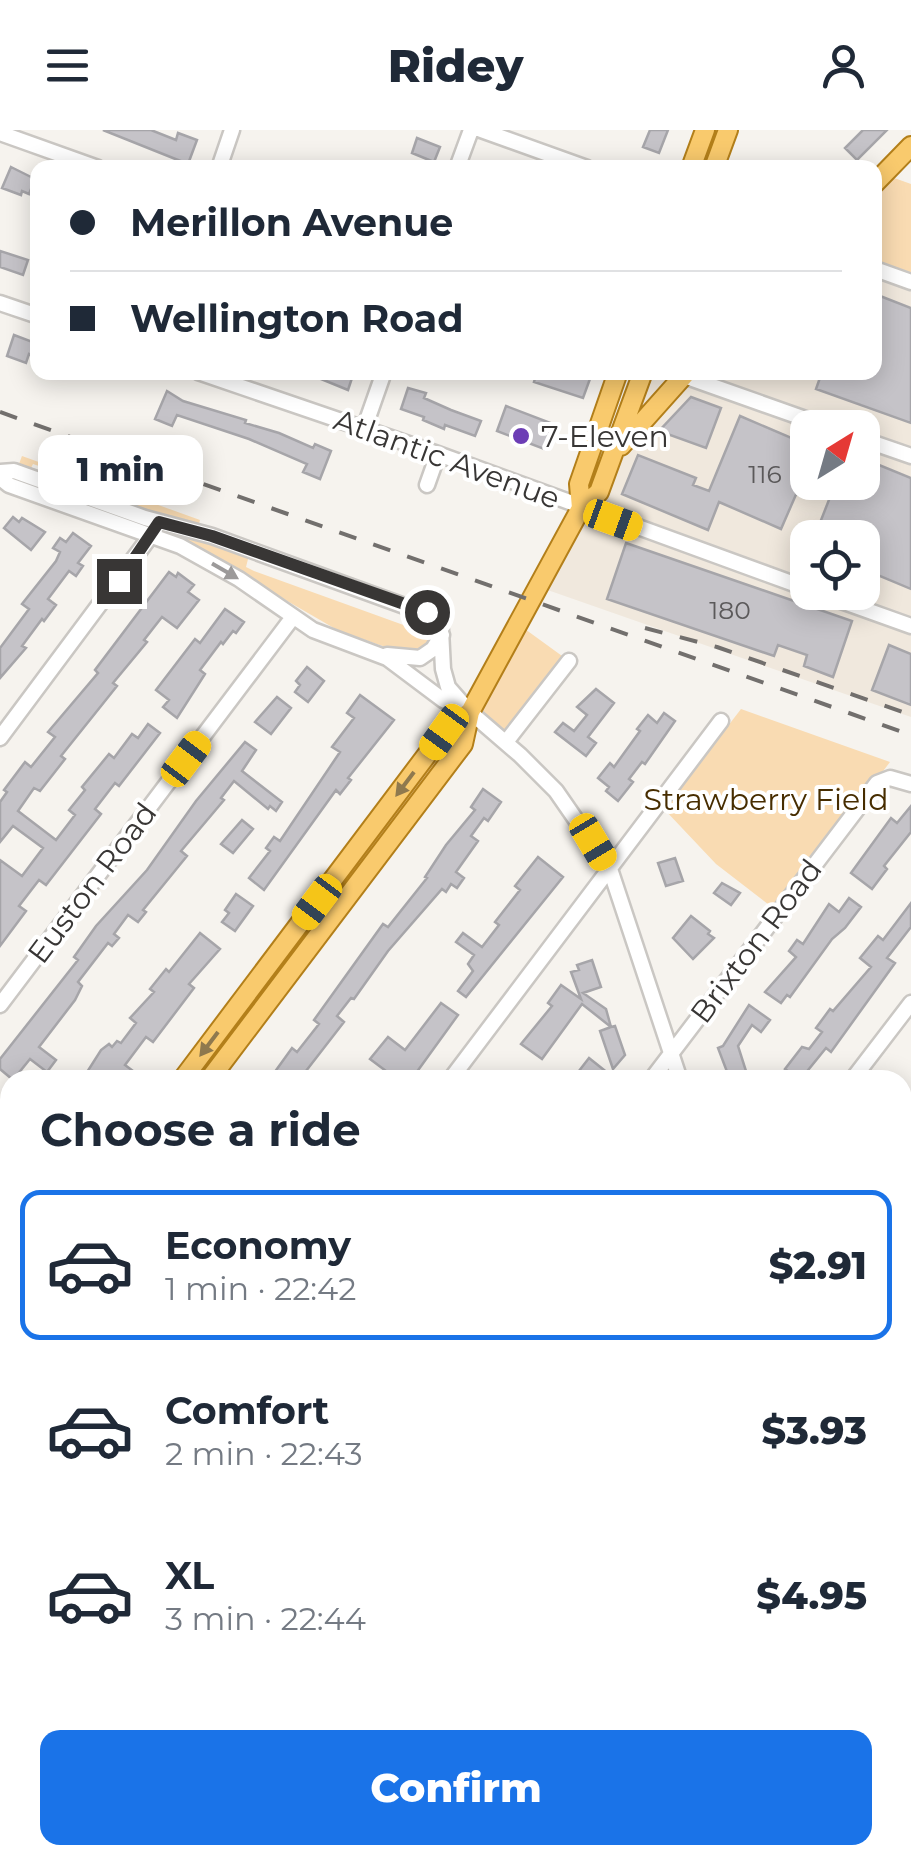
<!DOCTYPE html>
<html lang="en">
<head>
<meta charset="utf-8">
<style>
  :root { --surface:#fff; --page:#f2f2f3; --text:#1f2937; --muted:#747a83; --line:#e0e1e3; --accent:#1a73e8 }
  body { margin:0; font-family:Montserrat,sans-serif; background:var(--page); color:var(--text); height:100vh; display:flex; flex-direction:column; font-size:38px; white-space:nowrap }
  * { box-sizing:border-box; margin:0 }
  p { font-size:32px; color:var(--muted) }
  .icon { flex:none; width:55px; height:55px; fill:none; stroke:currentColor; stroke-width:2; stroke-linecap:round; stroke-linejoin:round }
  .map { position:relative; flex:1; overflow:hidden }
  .details { position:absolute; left:0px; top:940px; width:912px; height:795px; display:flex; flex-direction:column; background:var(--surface); border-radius:30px 30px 0 0; box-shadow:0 5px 25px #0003 }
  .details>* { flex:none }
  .top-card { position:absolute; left:30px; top:30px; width:852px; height:220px; border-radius:20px; box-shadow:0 5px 25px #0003; display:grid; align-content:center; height:220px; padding:0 40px; background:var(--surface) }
  .needle { width:65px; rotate:37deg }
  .controls { position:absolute; left:790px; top:280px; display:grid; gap:20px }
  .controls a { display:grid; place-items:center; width:90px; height:90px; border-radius:20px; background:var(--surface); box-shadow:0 5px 25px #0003; font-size:50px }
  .end { position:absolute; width:45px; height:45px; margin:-22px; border:12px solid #383635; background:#fff; box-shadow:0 0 0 5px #fff }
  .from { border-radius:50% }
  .bubble { position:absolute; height:70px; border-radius:20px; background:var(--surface); box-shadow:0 5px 25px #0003; font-size:32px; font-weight:800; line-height:70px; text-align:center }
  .car { position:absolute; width:30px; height:60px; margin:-30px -15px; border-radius:12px; box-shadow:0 0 8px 2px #0007; background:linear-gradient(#f5c518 24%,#345 0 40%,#f5c518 0 76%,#345 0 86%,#f5c518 0) }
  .top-card b { display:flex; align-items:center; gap:35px; height:95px; font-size:38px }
  .top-card b+b { border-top:2px solid var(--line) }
  .top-card i { width:25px; height:25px; background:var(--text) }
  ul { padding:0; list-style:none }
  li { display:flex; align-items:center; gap:30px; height:150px; margin:0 20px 15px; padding:0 20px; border:5px solid transparent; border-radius:20px }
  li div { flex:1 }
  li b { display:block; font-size:38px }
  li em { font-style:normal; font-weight:800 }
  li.current { border-color:var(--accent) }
  li>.icon { width:90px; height:90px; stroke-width:1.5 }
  h2 { padding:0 40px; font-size:45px; line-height:120px }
  .cta { display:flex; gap:20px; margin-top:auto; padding:20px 40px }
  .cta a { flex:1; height:115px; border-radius:20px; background:var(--accent); color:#fff; font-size:40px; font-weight:800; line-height:115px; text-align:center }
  header { display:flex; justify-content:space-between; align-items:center; height:130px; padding:0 40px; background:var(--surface); font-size:45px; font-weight:800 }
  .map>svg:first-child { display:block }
  .built { fill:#f0e8dd; fill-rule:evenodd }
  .green { fill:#f9dbb2 }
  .building { fill:#c5c3c8; stroke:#a6a5a9; stroke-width:2.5 }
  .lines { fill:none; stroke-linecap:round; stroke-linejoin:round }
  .minor-casing { stroke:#cac7c3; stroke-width:19 }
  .major-casing { stroke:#b37f1a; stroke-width:22 }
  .minor { stroke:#fff; stroke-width:14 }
  .major { stroke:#f9ca6d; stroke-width:18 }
  .rail { stroke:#726f6d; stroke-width:4; stroke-dasharray:18 18; stroke-linecap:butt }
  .oneway { fill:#9c9a9a }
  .oneway2 { fill:#8f794e }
  .route { stroke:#383635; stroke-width:12 }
  .poi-dot { fill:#6c3db5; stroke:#fff; stroke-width:4 }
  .labels { text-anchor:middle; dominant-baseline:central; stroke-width:8; stroke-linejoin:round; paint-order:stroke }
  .number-label { font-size:25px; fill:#5b595a }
  .poi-label { font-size:30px; fill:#383635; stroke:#fff; text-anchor:start }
  .street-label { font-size:30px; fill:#383635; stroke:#fff }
  .park-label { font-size:30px; fill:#472d00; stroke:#fff }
</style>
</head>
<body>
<header><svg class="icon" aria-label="menu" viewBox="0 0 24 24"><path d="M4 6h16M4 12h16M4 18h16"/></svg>Ridey<svg class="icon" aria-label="person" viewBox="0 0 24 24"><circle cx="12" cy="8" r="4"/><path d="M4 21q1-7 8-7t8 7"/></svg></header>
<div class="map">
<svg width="911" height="1735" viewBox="0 0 911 1735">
  <rect width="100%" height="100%" fill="#f6f3ee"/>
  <path class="built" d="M 875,139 L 911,152 L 911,587 L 539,457 L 643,243 L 875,242 ZM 808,298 L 862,298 L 862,352 L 808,352 ZM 808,408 L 862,408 L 862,462 L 808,462 Z"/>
  <path class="green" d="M 883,44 L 911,54 L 911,152 L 875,139 L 875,53 Z
    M 22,326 L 200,390 L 198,397 L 110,371 L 112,366 L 48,343 L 48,339 L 33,334 L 29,342 L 17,339 Z
    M 183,403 L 249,425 L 246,437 L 254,441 L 409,497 L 414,485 L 431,495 L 433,509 L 424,521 L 409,525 L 339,501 L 180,409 Z
    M 518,494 L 569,531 L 506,612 L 470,582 Z
    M 741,579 L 890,632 L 777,781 L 716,734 L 664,679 Z
    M 465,592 L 463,614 L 209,950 L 183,950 L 429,623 Z"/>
  <path class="building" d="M 103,0 L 151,0 L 176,10 L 178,3 L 197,10 L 188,34 Z
    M 650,0 L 668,0 L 659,23 L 643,17 Z
    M 863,0 L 887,0 L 857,30 L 845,18 Z
    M 417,8 L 440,17 L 434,32 L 412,23 Z
    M 11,37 L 35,49 L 29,64 L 22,61 L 21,65 L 2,58 Z
    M 0,121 L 28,130 L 23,145 L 0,137 Z
    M 875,164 L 911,178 L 911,293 L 816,259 L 822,242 L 875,242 Z
    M 14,205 L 38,214 L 38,228 L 29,224 L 26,233 L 7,226 Z
    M 304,242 L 354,242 L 348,260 Z
    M 537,242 L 583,242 L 591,246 L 583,268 L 534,252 Z
    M 408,258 L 426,263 L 424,268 L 451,280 L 481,291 L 475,306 L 445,295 L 444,299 L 423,290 L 424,287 L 401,279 Z
    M 167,261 L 183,271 L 246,290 L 245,293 L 279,303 L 313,318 L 315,314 L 331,321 L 320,349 L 303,342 L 307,334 L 249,309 L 177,285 L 172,296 L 155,289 Z
    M 691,267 L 721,278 L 706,318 L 659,301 Z
    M 506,276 L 553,294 L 544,319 L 497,301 Z
    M 740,286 L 808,315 L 808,337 L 781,399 L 719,372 L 708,400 L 622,364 L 638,325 L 696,348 L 693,355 L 709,361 Z
    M 862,328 L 911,348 L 911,459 L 873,443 L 871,446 L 862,443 L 862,408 L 814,408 L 836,352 L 862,352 Z
    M 13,387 L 19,392 L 22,388 L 45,402 L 31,420 L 4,398 Z
    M 73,403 L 91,416 L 78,433 L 83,436 L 76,446 L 69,441 L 48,469 L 56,475 L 44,491 L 42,489 L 22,516 L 26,518 L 0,548 L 0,518 L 29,479 L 22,474 L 56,431 L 60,422 L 53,418 L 60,408 L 66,412 Z
    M 626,413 L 852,491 L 833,547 L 804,536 L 807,525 L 778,515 L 774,526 L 607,469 Z
    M 169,442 L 176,447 L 178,443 L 194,455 L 188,462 L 199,470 L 177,498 L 162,487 L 144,510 L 147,512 L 113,553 L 117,556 L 61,626 L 65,629 L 40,661 L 34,658 L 18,681 L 56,710 L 75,685 L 69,680 L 85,660 L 82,657 L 109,624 L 114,628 L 132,604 L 138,608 L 148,594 L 160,603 L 119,656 L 115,653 L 95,679 L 101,684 L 46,755 L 39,750 L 19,776 L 26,781 L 0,816 L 0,730 L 22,746 L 43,718 L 13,696 L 0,712 L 0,672 L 7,662 L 4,660 L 25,632 L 31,637 L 55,607 L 48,602 L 98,543 L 95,540 Z
    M 225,479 L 244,492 L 236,503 L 233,501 L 223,514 L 221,512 L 200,540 L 205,544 L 177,588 L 163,577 L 169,570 L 156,560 L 195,509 L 200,513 Z
    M 889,515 L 911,524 L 911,575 L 872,560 Z
    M 307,537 L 324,551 L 308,572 L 295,562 L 300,555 L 296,551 Z
    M 596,559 L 614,573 L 588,607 L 596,613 L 586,626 L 555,602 L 563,593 L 574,601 L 587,585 L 577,577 Z
    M 360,565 L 394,590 L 348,648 L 351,650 L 340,664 L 336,660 L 264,760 L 249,748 L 270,721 L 266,718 L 274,707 L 280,711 L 340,622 L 332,617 L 354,588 L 347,583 Z
    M 277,567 L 291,578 L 271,604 L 255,592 Z
    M 664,583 L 675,591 L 645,634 L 642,632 L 629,649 L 633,652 L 618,671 L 606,661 L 609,657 L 598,648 L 610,633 L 614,637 L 640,601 L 637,599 L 648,585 L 657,593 Z
    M 245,612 L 256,620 L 242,641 L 282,672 L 276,681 L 270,676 L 268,679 L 234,651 L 221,668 L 224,670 L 181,721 L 187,726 L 143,780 L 146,782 L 138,792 L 128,785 L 114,804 L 119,808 L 112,816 L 108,813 L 78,852 L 82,856 L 75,870 L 39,917 L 56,930 L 47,942 L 30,929 L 13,950 L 0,939 L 0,929 L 78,830 L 74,827 L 96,796 L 147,740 L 196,671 Z
    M 483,659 L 501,672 L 488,691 L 484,688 L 471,706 L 478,711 L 456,742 L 464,748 L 457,758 L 451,754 L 446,762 L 442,759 L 388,821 L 354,869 L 351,868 L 337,886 L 344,892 L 299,950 L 269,950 L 292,918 L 297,922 L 319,894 L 314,890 L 383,794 L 388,797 L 427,748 L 425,747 L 446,715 L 475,680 L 471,677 Z
    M 911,676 L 911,702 L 884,736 L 887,739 L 872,759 L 851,743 L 891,688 L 897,693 Z
    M 242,690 L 253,699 L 233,723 L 221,714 Z
    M 538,727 L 563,747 L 466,867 L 458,861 L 473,841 L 468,834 L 474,825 L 456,812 L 463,803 L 482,817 L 499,795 L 495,792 L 520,760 L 515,756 Z
    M 675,728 L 683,751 L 666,756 L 658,733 Z
    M 722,753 L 740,763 L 731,775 L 714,763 Z
    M 236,764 L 253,776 L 235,801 L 222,792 L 229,783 L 225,780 Z
    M 849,768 L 861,777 L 845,798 L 832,809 L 790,867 L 787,865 L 781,873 L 765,862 L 796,827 L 789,821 L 797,810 L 803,814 L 829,774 L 839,782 Z
    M 911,773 L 911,797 L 887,828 L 895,833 L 831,922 L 826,918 L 800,950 L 785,939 L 802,917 L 809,919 L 822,902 L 816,898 L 830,879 L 833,881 L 871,837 L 860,828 L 878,806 L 883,810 Z
    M 691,786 L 710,801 L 708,804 L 714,808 L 693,829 L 673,808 Z
    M 200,803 L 220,819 L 189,854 L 194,858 L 153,912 L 146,907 L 125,935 L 133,941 L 126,950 L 82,950 L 101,920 L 109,914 L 112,917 L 117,911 L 121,913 L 136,893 L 130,888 L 154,862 L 150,859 L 166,839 L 169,842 Z
    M 592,830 L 601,857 L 583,863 L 606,879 L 611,897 L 615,896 L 625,925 L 613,939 L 600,901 L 611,897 L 582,874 L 542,929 L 521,914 L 552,876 L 548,873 L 561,855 L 581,869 L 571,842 L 579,840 L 577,835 Z
    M 441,873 L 458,885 L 411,950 L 398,950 L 370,929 L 388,907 L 405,920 Z
    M 749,875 L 770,890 L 761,902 L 752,895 L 738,916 L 746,941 L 729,947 L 718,918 L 723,916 Z
    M 589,928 L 609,944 L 604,950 L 572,950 Z"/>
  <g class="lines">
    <defs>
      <path id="minor" d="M 481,0 L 587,38
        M 0,3 L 98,38
        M 219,38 L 232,0
        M 457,38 L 471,0
        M 875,139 L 911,152
        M 0,173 L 38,186
        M 198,242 L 438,324 L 808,459
        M 684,246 L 831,298
        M 364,299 L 384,242
        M 862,309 L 911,326
        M 0,342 L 14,341 L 145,388 L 212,406 L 432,486 L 441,500 L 443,539 L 448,557 L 470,582 L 520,625 L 556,661 L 610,739 L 680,950
        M 0,348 L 9,355 L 180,416 L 239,449 L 313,500 L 387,528 L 443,570 L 465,580
        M 427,355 L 438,324
        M 816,462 L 911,496
        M 387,525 L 420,528 L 433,519 L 442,505
        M 0,608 L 155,400
        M 506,612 L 569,531
        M 0,875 L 293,487
        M 450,950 L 721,591
        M 651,950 L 877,653 L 890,648 L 911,654
        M 852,950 L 911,873
        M 902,1200 L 911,1189
        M 902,1516 L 911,1504
        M 0,1546 L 10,1533
        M 902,1602 L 911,1626
        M 58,1735 L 65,1725
        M 259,1735 L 266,1725
        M 498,1735 L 505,1725
        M 736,1735 L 743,1725"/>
      <path id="major" d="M 691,38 L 705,0
        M 714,38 L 728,0
        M 875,53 L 911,16
        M 621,316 L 687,242
        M 581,378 L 579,354 L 618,242
        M 182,950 L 444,602 L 470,582 L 581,378 L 599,362 L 643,242
        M 209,950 L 463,614 L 470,582
        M 0,1190 L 10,1177
        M 0,1227 L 10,1214"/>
    </defs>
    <use href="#minor" class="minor-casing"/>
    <use href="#major" class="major-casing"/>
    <use href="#minor" class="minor"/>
    <use href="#major" class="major"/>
    <path class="rail" d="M 0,282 L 911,605
      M 645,498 L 717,517 L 911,585"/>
  </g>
  <defs><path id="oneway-solid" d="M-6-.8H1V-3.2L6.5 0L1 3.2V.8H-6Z" transform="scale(2.5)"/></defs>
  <use class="oneway" href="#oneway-solid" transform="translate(225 441) rotate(30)"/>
  <g class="oneway2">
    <use href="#oneway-solid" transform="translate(405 654) rotate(127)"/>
    <use href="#oneway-solid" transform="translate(209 914) rotate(127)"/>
  </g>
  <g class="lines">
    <path class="route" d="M 119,451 L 159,392 L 212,406 L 427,482"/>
  </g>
  <circle class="poi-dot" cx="521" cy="306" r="10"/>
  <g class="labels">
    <g class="number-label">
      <text x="765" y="344">116</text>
      <text x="730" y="480">180</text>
    </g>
    <g class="poi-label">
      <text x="541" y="306">7-Eleven</text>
    </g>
    <g class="street-label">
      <text transform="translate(447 329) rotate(20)">Atlantic Avenue</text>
      <text transform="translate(92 753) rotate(-53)">Euston Road</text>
      <text transform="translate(756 811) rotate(-53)">Brixton Road</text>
    </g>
    <g class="park-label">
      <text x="766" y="669">Strawberry Field</text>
    </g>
  </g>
</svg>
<div class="controls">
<a><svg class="needle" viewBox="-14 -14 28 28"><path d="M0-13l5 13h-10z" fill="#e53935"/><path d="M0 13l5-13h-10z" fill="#747a83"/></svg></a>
<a><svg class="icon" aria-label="locate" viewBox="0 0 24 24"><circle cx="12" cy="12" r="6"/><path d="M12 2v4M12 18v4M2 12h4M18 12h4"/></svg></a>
</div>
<i class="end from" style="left:427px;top:482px"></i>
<i class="end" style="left:119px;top:451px"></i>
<div class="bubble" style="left:38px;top:305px;width:165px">1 min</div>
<i class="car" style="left:613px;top:390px;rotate:110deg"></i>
<i class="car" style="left:444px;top:602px;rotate:216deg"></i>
<i class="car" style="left:186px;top:629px;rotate:37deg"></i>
<i class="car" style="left:593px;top:712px;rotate:149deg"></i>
<i class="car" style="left:317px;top:772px;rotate:217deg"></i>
<div class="top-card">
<b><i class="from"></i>Merillon Avenue</b>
<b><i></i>Wellington Road</b>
</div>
<section class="details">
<h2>Choose a ride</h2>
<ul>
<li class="current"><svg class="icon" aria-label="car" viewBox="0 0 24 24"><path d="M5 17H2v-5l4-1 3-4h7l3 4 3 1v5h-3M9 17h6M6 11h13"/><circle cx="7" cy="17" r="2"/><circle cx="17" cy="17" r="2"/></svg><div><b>Economy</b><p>1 min · 22:42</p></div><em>$2.91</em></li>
<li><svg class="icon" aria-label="car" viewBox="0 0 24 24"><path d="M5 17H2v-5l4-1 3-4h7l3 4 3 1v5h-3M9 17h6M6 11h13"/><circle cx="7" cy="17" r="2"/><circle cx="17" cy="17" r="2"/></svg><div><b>Comfort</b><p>2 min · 22:43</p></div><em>$3.93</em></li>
<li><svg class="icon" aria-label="car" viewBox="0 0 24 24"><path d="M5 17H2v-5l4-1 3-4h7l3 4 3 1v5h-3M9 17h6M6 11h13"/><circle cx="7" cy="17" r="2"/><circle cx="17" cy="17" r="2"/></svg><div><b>XL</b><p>3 min · 22:44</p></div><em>$4.95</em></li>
</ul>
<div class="cta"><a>Confirm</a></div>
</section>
</div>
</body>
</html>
